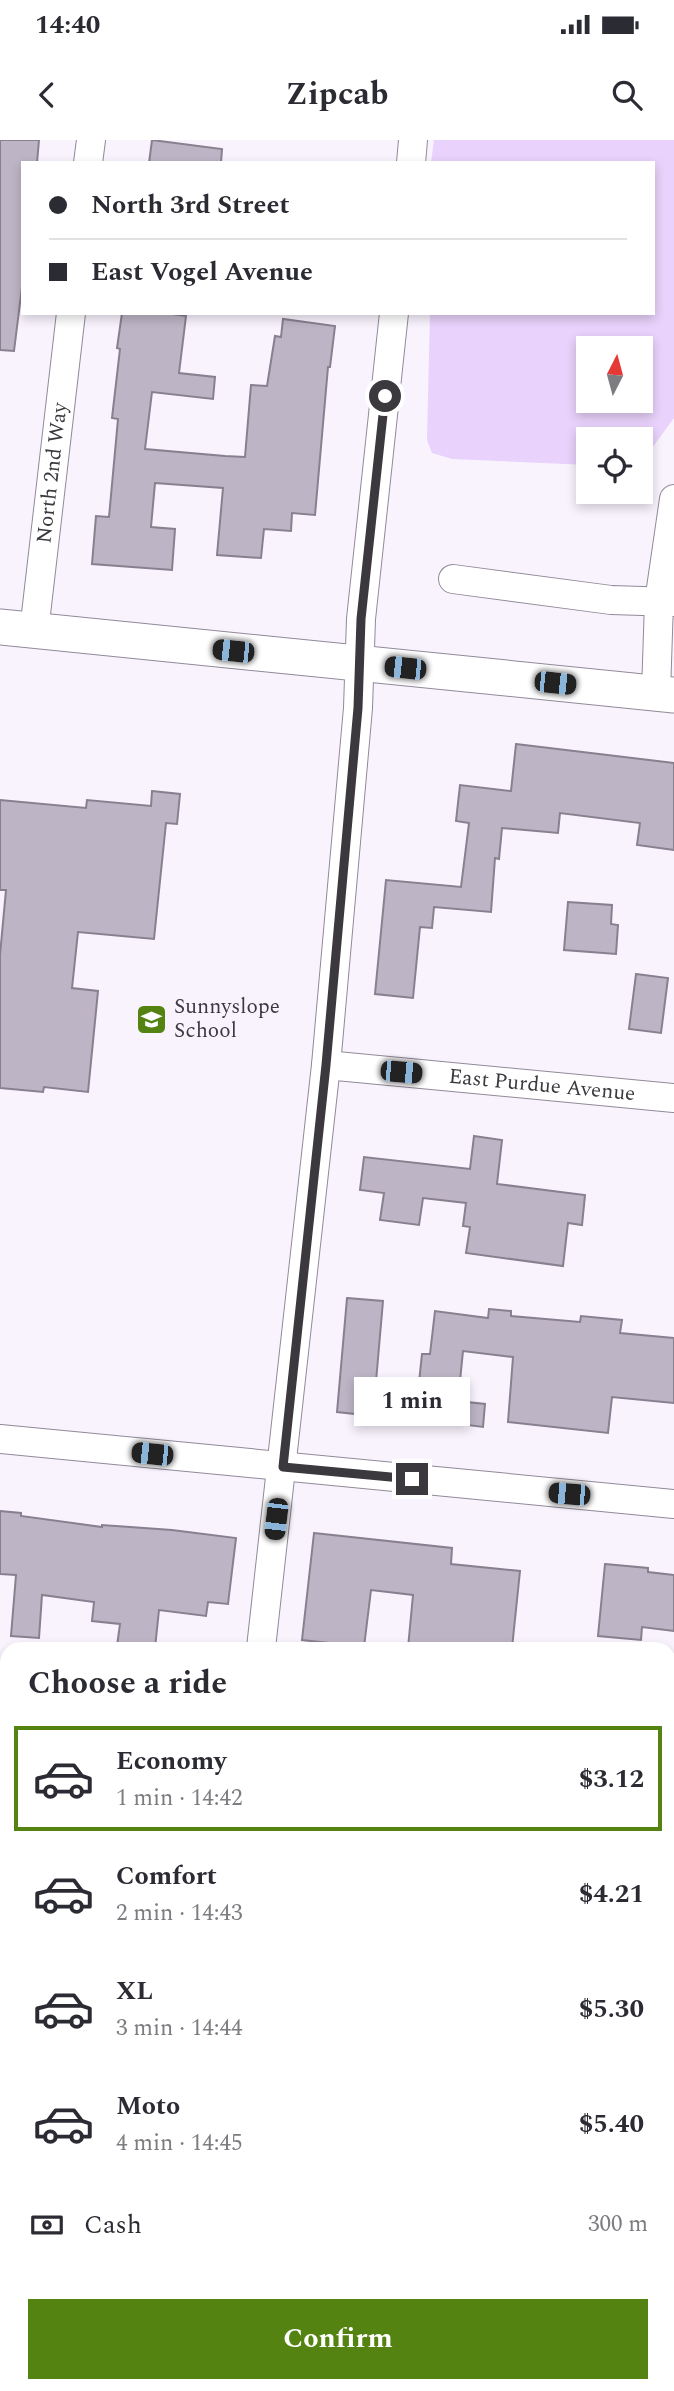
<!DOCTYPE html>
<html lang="en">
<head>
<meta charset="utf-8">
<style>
  :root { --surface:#fff; --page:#f2f2f3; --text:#2b2b33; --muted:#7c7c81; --line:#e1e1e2; --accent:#548311 }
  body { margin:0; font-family:Spectral,serif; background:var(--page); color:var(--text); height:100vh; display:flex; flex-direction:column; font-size:26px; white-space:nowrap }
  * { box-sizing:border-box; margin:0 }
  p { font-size:23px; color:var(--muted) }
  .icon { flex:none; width:38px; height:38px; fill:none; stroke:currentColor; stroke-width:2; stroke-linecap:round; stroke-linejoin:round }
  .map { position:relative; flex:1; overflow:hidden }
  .details { position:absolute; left:0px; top:1502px; width:676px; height:751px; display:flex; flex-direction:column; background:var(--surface); border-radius:21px 21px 0 0; box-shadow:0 4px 10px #0003 }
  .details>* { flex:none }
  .guide { position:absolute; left:21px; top:21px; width:634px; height:154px; border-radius:0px; box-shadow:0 4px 10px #0003; display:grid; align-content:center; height:154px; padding:0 28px; background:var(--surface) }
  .needle { width:46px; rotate:6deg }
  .buttons { position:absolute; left:576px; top:196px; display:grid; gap:14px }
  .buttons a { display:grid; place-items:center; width:77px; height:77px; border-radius:0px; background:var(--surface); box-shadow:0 4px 10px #0003; font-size:35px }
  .end { position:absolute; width:32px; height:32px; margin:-16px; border:9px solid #3b383e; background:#fff; box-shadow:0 0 0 4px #fff }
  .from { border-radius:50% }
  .bubble { position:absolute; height:49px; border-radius:0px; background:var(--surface); box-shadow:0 4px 10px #0003; font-size:23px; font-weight:700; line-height:49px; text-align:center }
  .car { position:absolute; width:21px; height:42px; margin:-21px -10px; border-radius:9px; box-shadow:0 0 5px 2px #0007; background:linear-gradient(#222 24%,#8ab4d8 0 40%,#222 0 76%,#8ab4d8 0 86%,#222 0) }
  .guide b { display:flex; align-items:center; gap:24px; height:66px; font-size:26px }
  .guide b+b { border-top:2px solid var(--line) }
  .guide i { width:18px; height:18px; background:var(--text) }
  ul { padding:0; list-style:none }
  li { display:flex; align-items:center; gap:21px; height:105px; margin:0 14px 10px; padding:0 14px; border:4px solid transparent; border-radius:0px }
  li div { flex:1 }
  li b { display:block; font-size:26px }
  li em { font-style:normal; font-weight:700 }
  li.selected { border-color:var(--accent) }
  li>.icon { width:63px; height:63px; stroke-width:1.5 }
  h2 { padding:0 28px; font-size:32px; line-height:84px }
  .pay { display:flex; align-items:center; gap:18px; height:77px; padding:0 28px; font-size:26px }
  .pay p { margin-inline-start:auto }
  .button { display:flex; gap:14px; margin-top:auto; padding:14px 28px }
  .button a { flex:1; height:80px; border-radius:0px; background:var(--accent); color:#fff; font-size:28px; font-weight:700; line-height:80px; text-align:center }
  .status { display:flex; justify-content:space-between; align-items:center; height:49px; padding:0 35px; background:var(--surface); direction:ltr }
  .status svg { height:19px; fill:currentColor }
  header { display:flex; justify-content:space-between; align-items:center; height:91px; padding:0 28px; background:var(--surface); font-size:32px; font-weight:700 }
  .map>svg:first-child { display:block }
  .green { fill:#e9d2fb; fill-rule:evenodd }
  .building { fill:#bdb4c5; stroke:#887f8f; stroke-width:2 }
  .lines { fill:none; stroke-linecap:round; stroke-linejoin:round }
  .minor-casing { stroke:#928998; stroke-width:30 }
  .tertiary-casing { stroke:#928998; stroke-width:37 }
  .minor { stroke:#fff; stroke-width:28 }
  .tertiary { stroke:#fff; stroke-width:35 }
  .route { stroke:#3b383e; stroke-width:9 }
  .labels { text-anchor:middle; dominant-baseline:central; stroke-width:6; stroke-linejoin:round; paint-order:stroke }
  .street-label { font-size:21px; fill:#3b383e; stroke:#f9f3fe }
  .poi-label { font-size:21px; fill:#3b383e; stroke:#f9f3fe; text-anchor:start }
</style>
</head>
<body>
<div class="status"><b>14:40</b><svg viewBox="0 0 49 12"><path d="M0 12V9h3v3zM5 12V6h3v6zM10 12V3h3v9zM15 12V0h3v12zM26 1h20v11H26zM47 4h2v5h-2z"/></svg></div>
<header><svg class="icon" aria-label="back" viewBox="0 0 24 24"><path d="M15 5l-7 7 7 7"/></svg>Zipcab<svg class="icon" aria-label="search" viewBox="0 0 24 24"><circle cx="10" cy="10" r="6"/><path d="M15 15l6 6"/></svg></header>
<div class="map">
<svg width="674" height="2251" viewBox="0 0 674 2251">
  <rect width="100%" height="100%" fill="#f9f3fe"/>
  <path class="green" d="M 434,0 L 674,0 L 674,278 L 641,323 L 640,299 L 588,299 L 588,325 L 452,319 L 432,313 L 427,300 L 430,173 L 653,173 L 653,23 L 431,23 ZM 588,208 L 640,208 L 640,261 L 588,261 Z"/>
  <path class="building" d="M 0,0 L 39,0 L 37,23 L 23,23 L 23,139 L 14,211 L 0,210 Z
    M 152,0 L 222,9 L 221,23 L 149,23 Z
    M 122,173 L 166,173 L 186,176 L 179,233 L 215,237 L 213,259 L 152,252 L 145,309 L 225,316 L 245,317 L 251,245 L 267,246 L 275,196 L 281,197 L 283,179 L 335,186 L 330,227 L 328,227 L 315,375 L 292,373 L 291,391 L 264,389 L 261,418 L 217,415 L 223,348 L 155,343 L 151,387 L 175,389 L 172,430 L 92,424 L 96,376 L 109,377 L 118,279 L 112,278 L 120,209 L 117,208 Z
    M 516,604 L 674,623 L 674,710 L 637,705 L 640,683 L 560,673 L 558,693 L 502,688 L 499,719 L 495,718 L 491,772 L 434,767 L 432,788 L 420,787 L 413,858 L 375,854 L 386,740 L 461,747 L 469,683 L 456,681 L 460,645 L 511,651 Z
    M 152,651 L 180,654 L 177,684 L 166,683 L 154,799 L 78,792 L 72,848 L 98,851 L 88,952 L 44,947 L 43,952 L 0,948 L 0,815 L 6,750 L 0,750 L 0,660 L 86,668 L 87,660 L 151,666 Z
    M 568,762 L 612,765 L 611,784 L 618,785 L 616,814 L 564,810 Z
    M 636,834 L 668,838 L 661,893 L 629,889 Z
    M 474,996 L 502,1000 L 497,1044 L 585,1055 L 582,1085 L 568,1083 L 563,1126 L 466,1113 L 470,1087 L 463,1086 L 466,1063 L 423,1058 L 419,1085 L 380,1080 L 384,1053 L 360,1050 L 364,1017 L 470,1029 Z
    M 347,1158 L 383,1161 L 373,1276 L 337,1272 Z
    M 489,1169 L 511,1171 L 511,1176 L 580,1182 L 581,1176 L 622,1180 L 620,1193 L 674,1198 L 674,1263 L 612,1257 L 608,1293 L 508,1282 L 513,1217 L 463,1211 L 458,1261 L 485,1264 L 483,1287 L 419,1279 L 422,1253 L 418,1252 L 422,1214 L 430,1214 L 435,1171 L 488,1178 Z
    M 0,1371 L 21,1373 L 21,1376 L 102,1387 L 102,1385 L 172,1390 L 236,1398 L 228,1464 L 208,1462 L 206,1476 L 159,1470 L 155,1508 L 145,1508 L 117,1506 L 120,1484 L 92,1481 L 94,1462 L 42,1455 L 39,1498 L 11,1496 L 16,1435 L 0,1434 Z
    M 314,1393 L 452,1408 L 451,1424 L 520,1431 L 512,1508 L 408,1508 L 413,1455 L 371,1450 L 364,1507 L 302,1500 Z
    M 605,1424 L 648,1428 L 648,1432 L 674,1435 L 674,1491 L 642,1487 L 641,1500 L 598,1496 Z"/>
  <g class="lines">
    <defs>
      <g id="minor">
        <path d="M 88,23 L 91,0"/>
        <path d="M 411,23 L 413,0"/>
        <path d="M 453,439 L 611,460 L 674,462"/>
        <path id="s1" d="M 34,491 L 71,173"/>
        <path d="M 656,553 L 659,462 L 674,359"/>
        <path id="s2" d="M 326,925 L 674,958"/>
        <path d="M 0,1299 L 674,1364"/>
        <path d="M 261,1508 L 326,925 L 358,568 L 361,479 L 394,173"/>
        <path d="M 0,1703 L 7,1704"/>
        <path d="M 668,1773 L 674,1774"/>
        <path d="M 573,2251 L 573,2245"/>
      </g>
      <path id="tertiary" d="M 0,487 L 674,555
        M 0,2114 L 7,2115
        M 668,2183 L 674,2183
        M 152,2251 L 152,2245"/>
    </defs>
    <use href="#minor" class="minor-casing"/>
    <use href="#tertiary" class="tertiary-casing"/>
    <use href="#minor" class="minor"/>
    <use href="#tertiary" class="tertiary"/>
  </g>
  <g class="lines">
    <path class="route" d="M 385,256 L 361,479 L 358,568 L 326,925 L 283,1327 L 412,1339"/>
  </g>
  <defs>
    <symbol id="school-square" viewBox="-11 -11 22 22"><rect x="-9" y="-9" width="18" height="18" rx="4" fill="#548311" stroke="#f9f3fe"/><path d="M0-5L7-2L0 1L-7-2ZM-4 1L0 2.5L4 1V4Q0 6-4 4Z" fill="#fff"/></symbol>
  </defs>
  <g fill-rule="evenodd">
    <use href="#school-square" x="134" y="862" width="35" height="35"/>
  </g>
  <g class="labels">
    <g class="street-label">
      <text stroke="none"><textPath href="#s1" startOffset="159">North 2nd Way</textPath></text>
      <text stroke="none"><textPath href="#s2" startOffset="217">East Purdue Avenue</textPath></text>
    </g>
    <g class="poi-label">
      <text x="174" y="867">Sunnyslope<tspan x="174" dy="24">School</tspan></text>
    </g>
  </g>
</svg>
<div class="buttons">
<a><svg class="needle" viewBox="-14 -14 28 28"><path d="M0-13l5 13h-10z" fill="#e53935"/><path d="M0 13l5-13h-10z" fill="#7c7c81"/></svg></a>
<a><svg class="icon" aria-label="locate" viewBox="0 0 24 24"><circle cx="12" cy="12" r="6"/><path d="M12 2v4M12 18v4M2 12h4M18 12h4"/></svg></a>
</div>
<i class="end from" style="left:385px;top:256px"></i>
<i class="end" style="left:412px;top:1339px"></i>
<div class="bubble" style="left:354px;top:1237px;width:116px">1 min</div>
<i class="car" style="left:233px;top:511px;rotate:276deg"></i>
<i class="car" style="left:405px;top:528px;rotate:276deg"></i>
<i class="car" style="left:555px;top:543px;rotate:96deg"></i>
<i class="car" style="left:401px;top:932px;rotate:95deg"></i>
<i class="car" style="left:152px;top:1314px;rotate:276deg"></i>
<i class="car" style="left:569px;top:1354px;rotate:275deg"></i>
<i class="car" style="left:276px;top:1379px;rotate:187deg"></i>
<div class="guide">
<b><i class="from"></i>North 3rd Street</b>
<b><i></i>East Vogel Avenue</b>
</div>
<section class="details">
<h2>Choose a ride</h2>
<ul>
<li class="selected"><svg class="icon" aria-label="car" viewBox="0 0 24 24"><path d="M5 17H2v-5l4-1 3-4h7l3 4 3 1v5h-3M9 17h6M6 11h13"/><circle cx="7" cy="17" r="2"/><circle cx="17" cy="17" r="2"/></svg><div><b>Economy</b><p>1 min · 14:42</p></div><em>$3.12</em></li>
<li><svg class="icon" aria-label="car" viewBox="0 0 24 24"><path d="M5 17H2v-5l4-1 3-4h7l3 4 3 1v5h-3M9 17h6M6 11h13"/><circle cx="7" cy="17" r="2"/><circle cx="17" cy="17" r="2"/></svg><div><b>Comfort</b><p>2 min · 14:43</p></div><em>$4.21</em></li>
<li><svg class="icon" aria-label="car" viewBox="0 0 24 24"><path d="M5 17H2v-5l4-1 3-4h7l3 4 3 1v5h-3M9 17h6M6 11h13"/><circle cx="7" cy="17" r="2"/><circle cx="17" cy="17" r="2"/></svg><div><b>XL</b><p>3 min · 14:44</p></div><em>$5.30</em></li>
<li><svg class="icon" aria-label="car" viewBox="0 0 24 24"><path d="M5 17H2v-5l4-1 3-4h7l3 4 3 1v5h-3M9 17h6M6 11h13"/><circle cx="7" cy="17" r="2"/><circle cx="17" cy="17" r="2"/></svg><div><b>Moto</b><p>4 min · 14:45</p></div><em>$5.40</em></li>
</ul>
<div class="pay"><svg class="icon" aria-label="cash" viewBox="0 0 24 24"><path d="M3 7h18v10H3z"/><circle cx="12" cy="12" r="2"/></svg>Cash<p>300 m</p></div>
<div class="button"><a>Confirm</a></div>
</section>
</div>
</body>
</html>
